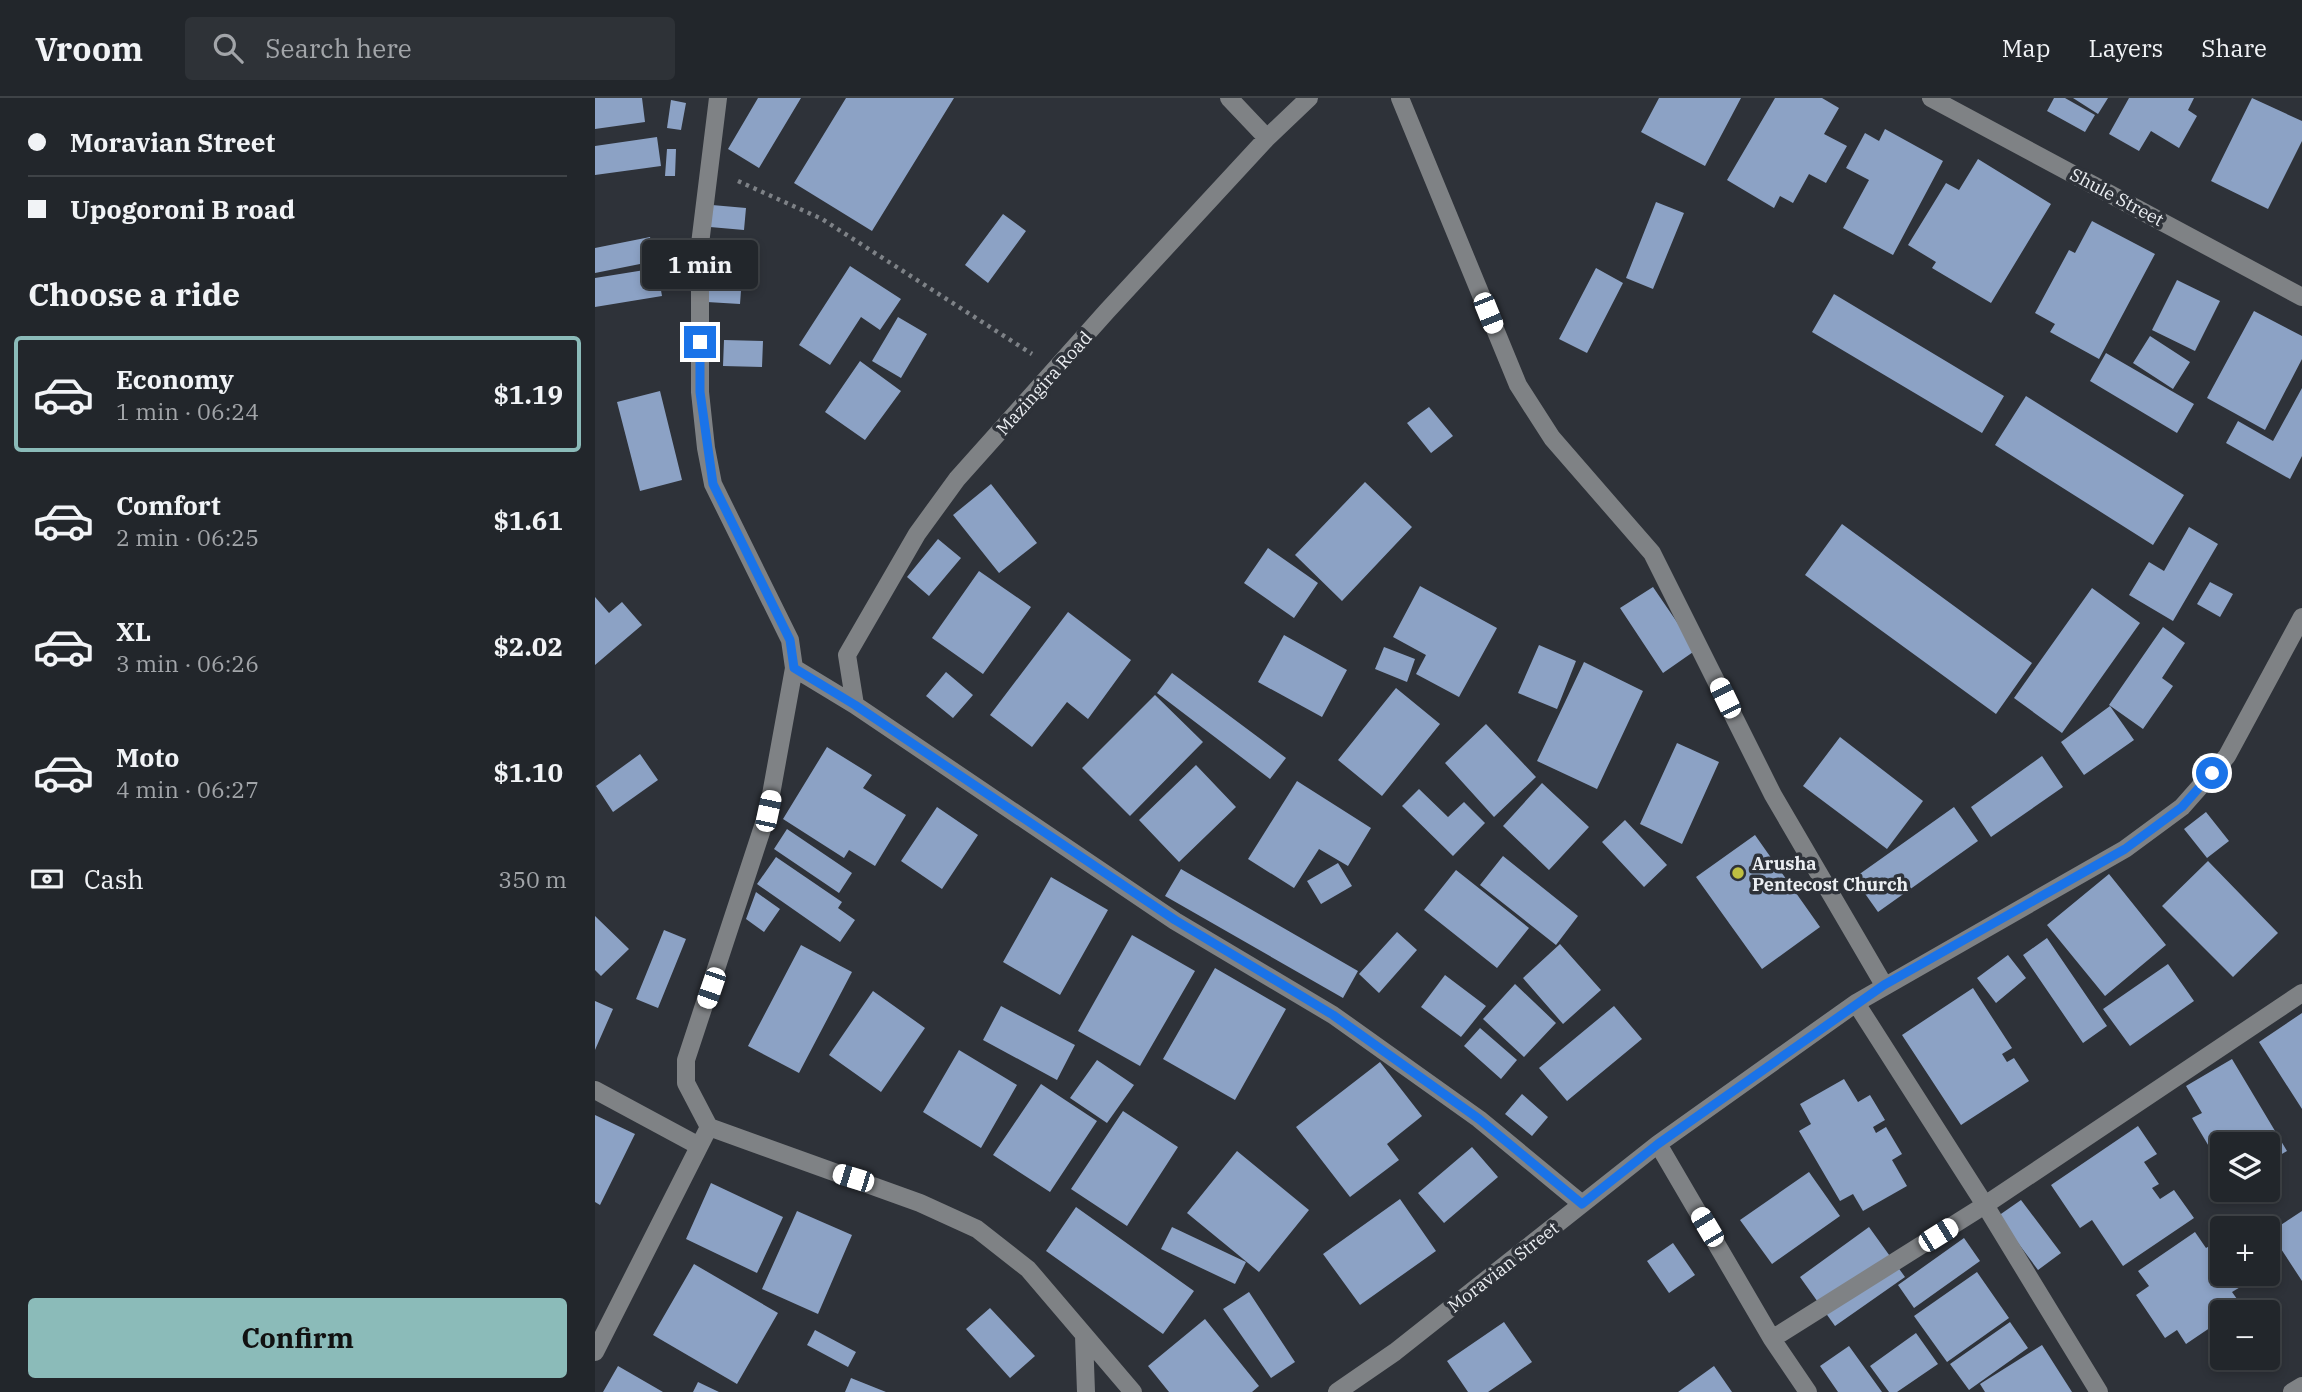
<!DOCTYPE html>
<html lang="en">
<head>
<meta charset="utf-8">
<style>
  :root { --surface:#22262b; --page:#2e3237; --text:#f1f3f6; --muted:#a2a5a9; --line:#3f4347; --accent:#8bbbb9 }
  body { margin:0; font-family:"IBM Plex Serif",serif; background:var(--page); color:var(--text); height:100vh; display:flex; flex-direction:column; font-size:26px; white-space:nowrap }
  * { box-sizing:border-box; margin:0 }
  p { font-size:23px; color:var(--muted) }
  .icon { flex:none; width:38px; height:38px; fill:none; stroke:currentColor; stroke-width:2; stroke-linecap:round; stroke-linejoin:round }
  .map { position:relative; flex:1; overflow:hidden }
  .sheet { display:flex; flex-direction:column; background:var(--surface); width:595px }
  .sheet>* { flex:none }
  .guide { display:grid; align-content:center; height:154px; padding:0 28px; background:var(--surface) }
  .controls { position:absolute; left:1615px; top:1034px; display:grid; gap:14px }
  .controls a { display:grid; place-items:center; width:70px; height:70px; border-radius:7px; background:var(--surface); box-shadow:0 4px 10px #0003,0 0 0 2px var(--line); font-size:35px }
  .end { position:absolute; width:32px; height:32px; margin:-16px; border:9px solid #1a73e8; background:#fff; box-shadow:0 0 0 4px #fff }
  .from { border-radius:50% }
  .bubble { position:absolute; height:49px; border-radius:7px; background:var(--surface); box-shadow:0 4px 10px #0003,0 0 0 2px var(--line); font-size:23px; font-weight:700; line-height:49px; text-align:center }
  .car { position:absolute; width:21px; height:42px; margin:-21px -10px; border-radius:9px; box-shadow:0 0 5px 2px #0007; background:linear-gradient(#fff 24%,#345 0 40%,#fff 0 76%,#345 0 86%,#fff 0) }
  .guide b { display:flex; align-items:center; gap:24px; height:66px; font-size:26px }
  .guide b+b { border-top:2px solid var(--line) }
  .guide i { width:18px; height:18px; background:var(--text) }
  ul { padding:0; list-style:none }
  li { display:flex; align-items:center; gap:21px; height:116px; margin:0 14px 10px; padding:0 14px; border:4px solid transparent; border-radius:7px }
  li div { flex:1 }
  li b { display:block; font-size:26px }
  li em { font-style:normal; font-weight:700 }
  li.active { border-color:var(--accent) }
  li>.icon { width:63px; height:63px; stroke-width:1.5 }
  h2 { padding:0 28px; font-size:32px; line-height:84px }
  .pay { display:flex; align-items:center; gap:18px; height:77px; padding:0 28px; font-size:26px }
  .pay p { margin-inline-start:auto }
  .primary-button { display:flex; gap:14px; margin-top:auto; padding:14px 28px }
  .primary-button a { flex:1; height:80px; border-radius:7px; background:var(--accent); color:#111; font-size:28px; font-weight:700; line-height:80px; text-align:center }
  header { display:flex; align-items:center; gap:42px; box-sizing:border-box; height:98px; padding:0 35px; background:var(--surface); border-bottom:2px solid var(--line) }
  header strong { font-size:33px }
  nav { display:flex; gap:38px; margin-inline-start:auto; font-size:24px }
  .search { width:490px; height:63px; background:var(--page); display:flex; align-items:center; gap:18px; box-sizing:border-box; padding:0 24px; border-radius:7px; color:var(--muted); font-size:26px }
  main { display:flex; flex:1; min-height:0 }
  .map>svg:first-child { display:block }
  .building { fill:#8ca2c5 }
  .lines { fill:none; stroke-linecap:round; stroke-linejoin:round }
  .path { stroke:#7e8287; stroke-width:4.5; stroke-dasharray:3.5 5; stroke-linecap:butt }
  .minor { stroke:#7f8285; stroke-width:18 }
  .route { stroke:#1a73e8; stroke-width:9 }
  .poi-dot { fill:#bebf42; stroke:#2e3239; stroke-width:2.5 }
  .labels { text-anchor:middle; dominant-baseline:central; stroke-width:7; stroke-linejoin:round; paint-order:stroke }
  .street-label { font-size:18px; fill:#ebeef2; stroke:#2e3239 }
  .poi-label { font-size:18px; font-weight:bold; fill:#ebeef2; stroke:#2e3239; text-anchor:start }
</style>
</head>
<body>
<header>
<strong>Vroom</strong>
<div class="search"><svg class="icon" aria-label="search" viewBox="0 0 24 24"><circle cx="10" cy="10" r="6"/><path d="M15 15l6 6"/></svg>Search here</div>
<nav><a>Map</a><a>Layers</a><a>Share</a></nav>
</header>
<main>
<section class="sheet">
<div class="guide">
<b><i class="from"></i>Moravian Street</b>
<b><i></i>Upogoroni B road</b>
</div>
<h2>Choose a ride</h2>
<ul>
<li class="active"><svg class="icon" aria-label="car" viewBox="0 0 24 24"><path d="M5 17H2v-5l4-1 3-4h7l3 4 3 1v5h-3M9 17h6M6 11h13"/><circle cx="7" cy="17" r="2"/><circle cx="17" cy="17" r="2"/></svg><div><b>Economy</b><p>1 min · 06:24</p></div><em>$1.19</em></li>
<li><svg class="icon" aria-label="car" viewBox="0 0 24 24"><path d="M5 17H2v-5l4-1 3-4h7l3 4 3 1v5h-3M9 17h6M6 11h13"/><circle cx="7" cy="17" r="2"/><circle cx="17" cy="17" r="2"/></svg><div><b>Comfort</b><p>2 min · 06:25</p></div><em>$1.61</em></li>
<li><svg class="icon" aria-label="car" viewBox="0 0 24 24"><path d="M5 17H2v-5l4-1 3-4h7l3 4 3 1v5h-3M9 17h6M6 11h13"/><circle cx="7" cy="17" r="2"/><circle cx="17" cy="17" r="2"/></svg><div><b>XL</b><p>3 min · 06:26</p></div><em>$2.02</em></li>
<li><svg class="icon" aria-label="car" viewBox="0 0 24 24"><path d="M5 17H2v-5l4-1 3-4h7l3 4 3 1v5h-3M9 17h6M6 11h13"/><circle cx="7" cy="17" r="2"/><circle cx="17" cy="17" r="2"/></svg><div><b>Moto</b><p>4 min · 06:27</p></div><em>$1.10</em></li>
</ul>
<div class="pay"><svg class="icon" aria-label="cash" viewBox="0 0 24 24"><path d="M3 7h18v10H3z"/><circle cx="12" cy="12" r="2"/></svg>Cash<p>350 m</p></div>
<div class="primary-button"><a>Confirm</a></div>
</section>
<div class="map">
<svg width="1707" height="1294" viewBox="0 0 1707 1294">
  <rect width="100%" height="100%" fill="#2e3239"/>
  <path class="building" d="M 0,0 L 47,0 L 50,24 L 0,31 Z
    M 163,0 L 206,0 L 164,70 L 133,51 Z
    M 251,0 L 359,0 L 277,133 L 199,85 Z
    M 1064,0 L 1146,0 L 1110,68 L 1046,34 Z
    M 1180,0 L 1227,0 L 1244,10 L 1229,36 L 1252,48 L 1231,85 L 1214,76 L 1198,105 L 1185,98 L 1179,110 L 1132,82 Z
    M 1459,0 L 1470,0 L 1500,17 L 1490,34 L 1452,13 Z
    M 1478,0 L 1513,0 L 1503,16 Z
    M 1534,0 L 1599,0 L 1593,12 L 1602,18 L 1584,50 L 1556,33 L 1544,53 L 1514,36 Z
    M 1657,0 L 1707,23 L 1707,43 L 1673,111 L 1616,83 Z
    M 76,2 L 91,5 L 86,32 L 72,30 Z
    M 1290,31 L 1348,63 L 1298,157 L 1248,130 L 1274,82 L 1251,70 L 1270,35 L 1284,43 Z
    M 62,39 L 66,68 L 0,77 L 0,48 Z
    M 72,51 L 81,51 L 80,78 L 70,78 Z
    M 1383,61 L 1456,106 L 1396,205 L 1337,170 L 1341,164 L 1313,147 L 1351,85 L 1364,92 Z
    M 1061,104 L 1089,115 L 1058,191 L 1031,180 Z
    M 117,107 L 151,110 L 149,132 L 115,129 Z
    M 408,116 L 431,133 L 393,185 L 370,167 Z
    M 1497,123 L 1560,156 L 1504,261 L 1455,234 L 1460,226 L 1440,215 L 1474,152 L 1480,155 Z
    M 55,139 L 60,163 L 0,175 L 0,150 Z
    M 114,164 L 148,165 L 145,206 L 112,204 Z
    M 255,168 L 306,201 L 285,232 L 266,219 L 235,267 L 204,247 Z
    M 62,170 L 67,198 L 0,209 L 0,180 Z
    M 1001,170 L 1028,185 L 992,255 L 964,241 Z
    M 1582,182 L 1625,203 L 1600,253 L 1557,232 Z
    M 1239,196 L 1409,298 L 1387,335 L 1217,234 Z
    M 1659,213 L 1707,238 L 1707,261 L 1670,332 L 1612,300 Z
    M 303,219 L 332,236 L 306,280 L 277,263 Z
    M 1555,238 L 1595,264 L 1578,291 L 1538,265 Z
    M 129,242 L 168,243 L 167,269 L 128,268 Z
    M 1511,255 L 1599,306 L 1582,335 L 1495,283 Z
    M 265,263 L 306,293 L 270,342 L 230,314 Z
    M 1707,290 L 1707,358 L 1695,381 L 1631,345 L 1643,323 L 1678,343 Z
    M 65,293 L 87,382 L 45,393 L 22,304 Z
    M 1431,298 L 1589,397 L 1558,447 L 1400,347 Z
    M 834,309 L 858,338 L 836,355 L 812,325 Z
    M 770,384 L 817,429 L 747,503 L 700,457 Z
    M 396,386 L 442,445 L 404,475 L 358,417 Z
    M 1247,426 L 1437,565 L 1401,616 L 1210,477 Z
    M 1594,429 L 1623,446 L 1578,523 L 1534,497 L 1554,464 L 1569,473 Z
    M 343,441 L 366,460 L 334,498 L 312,479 Z
    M 673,450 L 723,485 L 699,520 L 649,485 Z
    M 384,473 L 436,509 L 388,576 L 337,540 Z
    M 1615,484 L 1638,496 L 1625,519 L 1602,506 Z
    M 825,488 L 902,530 L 864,599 L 821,576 L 831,557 L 798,539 Z
    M 1058,489 L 1101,552 L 1068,575 L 1025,510 Z
    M 1497,490 L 1545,525 L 1467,635 L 1419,600 Z
    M 0,499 L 14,515 L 27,504 L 47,527 L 0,567 Z
    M 473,514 L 536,562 L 493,621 L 472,604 L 437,649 L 395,617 Z
    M 1568,529 L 1590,545 L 1567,580 L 1578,588 L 1548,631 L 1514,607 Z
    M 689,537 L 752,572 L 727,619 L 663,584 Z
    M 944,547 L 981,563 L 962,611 L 923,595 Z
    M 789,549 L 820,561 L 812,584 L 780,571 Z
    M 989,564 L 1048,593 L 1002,691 L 942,663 Z
    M 351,574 L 378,597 L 358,620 L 331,598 Z
    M 577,575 L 691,660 L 675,681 L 562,595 Z
    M 801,590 L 845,626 L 787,698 L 743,662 Z
    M 560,597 L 608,644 L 535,718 L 487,670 Z
    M 1515,608 L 1539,642 L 1489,677 L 1466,644 Z
    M 891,626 L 941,679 L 899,719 L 850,665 Z
    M 1245,639 L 1328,703 L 1292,751 L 1208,688 Z
    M 1082,645 L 1124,664 L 1087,746 L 1045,726 Z
    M 232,649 L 277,677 L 268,690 L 311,717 L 280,768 L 254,752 L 249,760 L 188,721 Z
    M 45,656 L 63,682 L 18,714 L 1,688 Z
    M 1447,658 L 1468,689 L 1396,739 L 1376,709 Z
    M 601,667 L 641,709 L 584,764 L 544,722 Z
    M 702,683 L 776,730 L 753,768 L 724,751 L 699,790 L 653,761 Z
    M 947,685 L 994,729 L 954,772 L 908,728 Z
    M 824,691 L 853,719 L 869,704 L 890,725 L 858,758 L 807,708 Z
    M 342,709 L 383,737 L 347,791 L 306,763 Z
    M 1359,709 L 1383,743 L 1283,814 L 1259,780 Z
    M 1611,714 L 1634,743 L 1612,760 L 1589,731 Z
    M 1030,722 L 1072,767 L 1049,789 L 1007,744 Z
    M 192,731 L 257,775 L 244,795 L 179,751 Z
    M 1160,737 L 1225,829 L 1167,871 L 1101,779 Z
    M 908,758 L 983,818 L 961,847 L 885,787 Z
    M 181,759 L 247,804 L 243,810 L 260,822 L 245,844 L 162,786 Z
    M 1613,763 L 1683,835 L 1638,879 L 1567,808 Z
    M 743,765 L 757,788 L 726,806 L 712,783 Z
    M 586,771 L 763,873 L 748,900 L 570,798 Z
    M 861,772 L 934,830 L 902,870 L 829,812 Z
    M 1514,776 L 1571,847 L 1510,898 L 1452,827 Z
    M 456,779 L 513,812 L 465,897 L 408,864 Z
    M 161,794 L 185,811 L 169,834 L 151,821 Z
    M 0,818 L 34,851 L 6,878 L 0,872 Z
    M 69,832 L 91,841 L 63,910 L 41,901 Z
    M 802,834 L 822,852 L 784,895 L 764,876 Z
    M 537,837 L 600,873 L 545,968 L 483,933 Z
    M 1452,840 L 1512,928 L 1488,945 L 1428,857 Z
    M 965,846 L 1006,892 L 968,926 L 928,880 Z
    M 206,847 L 257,874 L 204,975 L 153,948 Z
    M 1413,857 L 1431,880 L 1401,905 L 1382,880 Z
    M 1573,866 L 1599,903 L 1535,948 L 1508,911 Z
    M 620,870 L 691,911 L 640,1002 L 568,961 Z
    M 850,877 L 891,908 L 866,939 L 826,909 Z
    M 920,886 L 961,925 L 929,959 L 888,921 Z
    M 1378,890 L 1417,950 L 1407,956 L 1412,964 L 1419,960 L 1434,983 L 1366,1027 L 1307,937 Z
    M 278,893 L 330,930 L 286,994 L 234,957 Z
    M 0,903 L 18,911 L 0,952 Z
    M 406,908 L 480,947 L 462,982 L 388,942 Z
    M 1019,908 L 1047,941 L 972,1003 L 944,970 Z
    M 1707,915 L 1707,1011 L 1664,944 Z
    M 885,930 L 922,962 L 906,981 L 869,948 Z
    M 364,952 L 422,987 L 386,1050 L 328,1014 Z
    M 1637,961 L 1692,1053 L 1673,1064 L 1673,1046 L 1628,1046 L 1628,1072 L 1597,1020 L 1607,1015 L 1591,988 Z
    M 502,962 L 539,987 L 512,1025 L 475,1000 Z
    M 785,964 L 827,1018 L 792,1046 L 804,1062 L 755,1099 L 701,1029 Z
    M 1249,981 L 1263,1004 L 1275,997 L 1290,1022 L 1278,1029 L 1281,1035 L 1291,1029 L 1307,1056 L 1297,1062 L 1312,1088 L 1268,1113 L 1258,1096 L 1245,1103 L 1204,1033 L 1216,1026 L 1205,1006 Z
    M 446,986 L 502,1023 L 455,1094 L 398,1057 Z
    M 927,996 L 953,1019 L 937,1038 L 910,1016 Z
    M 528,1013 L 583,1049 L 532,1128 L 476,1091 Z
    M 0,1017 L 40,1036 L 5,1107 L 0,1104 Z
    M 1543,1028 L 1562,1056 L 1549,1064 L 1564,1086 L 1557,1090 L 1565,1101 L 1579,1092 L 1599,1120 L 1528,1168 L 1497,1122 L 1485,1130 L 1456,1087 Z
    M 877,1049 L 903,1079 L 849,1125 L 823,1095 Z
    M 642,1053 L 714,1112 L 664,1174 L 592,1115 Z
    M 1214,1074 L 1245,1118 L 1177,1166 L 1145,1122 Z
    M 116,1085 L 188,1119 L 162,1175 L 91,1141 Z
    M 805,1101 L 841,1153 L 765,1207 L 728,1156 Z
    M 1426,1102 L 1466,1155 L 1443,1172 L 1403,1118 Z
    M 481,1109 L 599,1193 L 568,1236 L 451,1153 Z
    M 202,1113 L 257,1137 L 223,1216 L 167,1191 Z
    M 1707,1113 L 1707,1183 L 1675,1134 Z
    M 577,1129 L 651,1164 L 640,1186 L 566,1151 Z
    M 1274,1129 L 1310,1179 L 1240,1228 L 1205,1179 Z
    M 1600,1134 L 1611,1150 L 1618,1146 L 1628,1160 L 1628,1176 L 1639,1176 L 1647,1188 L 1637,1194 L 1647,1208 L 1637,1214 L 1628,1214 L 1628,1221 L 1591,1246 L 1582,1232 L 1570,1240 L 1541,1197 L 1554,1188 L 1543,1173 Z
    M 1369,1140 L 1385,1163 L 1319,1210 L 1303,1187 Z
    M 1078,1145 L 1100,1177 L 1074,1195 L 1052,1163 Z
    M 99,1166 L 183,1215 L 142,1286 L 58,1237 Z
    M 1382,1174 L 1414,1220 L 1352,1264 L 1319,1218 Z
    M 654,1194 L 700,1264 L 676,1280 L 628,1211 Z
    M 395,1210 L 440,1258 L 415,1280 L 371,1231 Z
    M 610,1221 L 664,1288 L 657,1294 L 574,1294 L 553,1268 Z
    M 909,1224 L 937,1264 L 893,1294 L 873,1294 L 852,1263 Z
    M 1415,1224 L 1433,1250 L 1374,1292 L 1355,1266 Z
    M 220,1232 L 261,1254 L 253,1269 L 212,1247 Z
    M 1321,1235 L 1343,1266 L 1302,1294 L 1294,1294 L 1275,1268 Z
    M 1447,1247 L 1477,1294 L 1390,1294 L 1385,1286 Z
    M 1254,1248 L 1287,1294 L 1243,1294 L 1225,1268 Z
    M 23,1268 L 68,1294 L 8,1294 Z
    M 1119,1268 L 1137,1294 L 1083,1294 Z
    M 256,1280 L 291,1294 L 250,1294 Z
    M 103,1284 L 124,1294 L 98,1294 Z"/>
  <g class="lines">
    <path class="path" d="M 143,83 L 227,121 L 437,256"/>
    <path class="minor" d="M 123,0 L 105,146 L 105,294 L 111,350 L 118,386 L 195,542 L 199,570 L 173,713 L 91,962 L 91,985 L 114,1029 L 325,1105 L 382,1131 L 433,1171 L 538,1294
      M 634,0 L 672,40
      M 805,0 L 923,287 L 957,340 L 1057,455 L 1178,697 L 1289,887
      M 1336,0 L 1707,199
      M 199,570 L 260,607 L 580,823 L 738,917 L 884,1021 L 987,1106
      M 260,607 L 252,557 L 322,436 L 362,381 L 512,213 L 672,40 L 714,0
      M 1261,905 L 1390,1107 L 1504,1294
      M 0,992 L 104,1048
      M 1063,1046 L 1177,1241 L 1213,1294
      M 489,1238 L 491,1294
      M 1177,1241 L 1390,1107 L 1707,895
      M 0,1254 L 114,1029
      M 742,1294 L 800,1254 L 1063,1046 L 1261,905 L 1530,751 L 1587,709 L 1632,658 L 1707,519
      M 1697,1294 L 1707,1288"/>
  </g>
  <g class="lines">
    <path class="route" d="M 105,244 L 105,294 L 118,386 L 195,542 L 199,570 L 260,607 L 580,822 L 738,917 L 884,1021 L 987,1106 L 1063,1046 L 1289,887 L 1530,751 L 1587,709 L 1617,675"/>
  </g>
  <circle class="poi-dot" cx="1143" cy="775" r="7"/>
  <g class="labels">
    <g class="street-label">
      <text transform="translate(1522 99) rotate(28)">Shule Street</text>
      <text transform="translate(449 285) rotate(-48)">Mazingira Road</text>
      <text transform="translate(908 1169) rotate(-38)">Moravian Street</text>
    </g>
    <g class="poi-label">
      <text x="1157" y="765">Arusha<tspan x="1157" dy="21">Pentecost Church</tspan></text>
    </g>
  </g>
</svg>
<div class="controls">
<a><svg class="icon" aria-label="layers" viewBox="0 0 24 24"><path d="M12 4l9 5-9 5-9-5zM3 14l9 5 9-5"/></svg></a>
<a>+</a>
<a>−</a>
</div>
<i class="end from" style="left:1617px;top:675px"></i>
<i class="end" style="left:105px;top:244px"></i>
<div class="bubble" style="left:47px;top:142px;width:116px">1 min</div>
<i class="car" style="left:893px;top:215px;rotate:158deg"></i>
<i class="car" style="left:1130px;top:600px;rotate:334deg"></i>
<i class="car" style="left:173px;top:713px;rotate:12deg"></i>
<i class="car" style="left:116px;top:890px;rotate:199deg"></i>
<i class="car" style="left:258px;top:1080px;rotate:287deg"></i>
<i class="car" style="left:1112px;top:1129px;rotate:329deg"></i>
<i class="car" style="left:1343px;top:1137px;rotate:58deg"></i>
</div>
</main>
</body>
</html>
